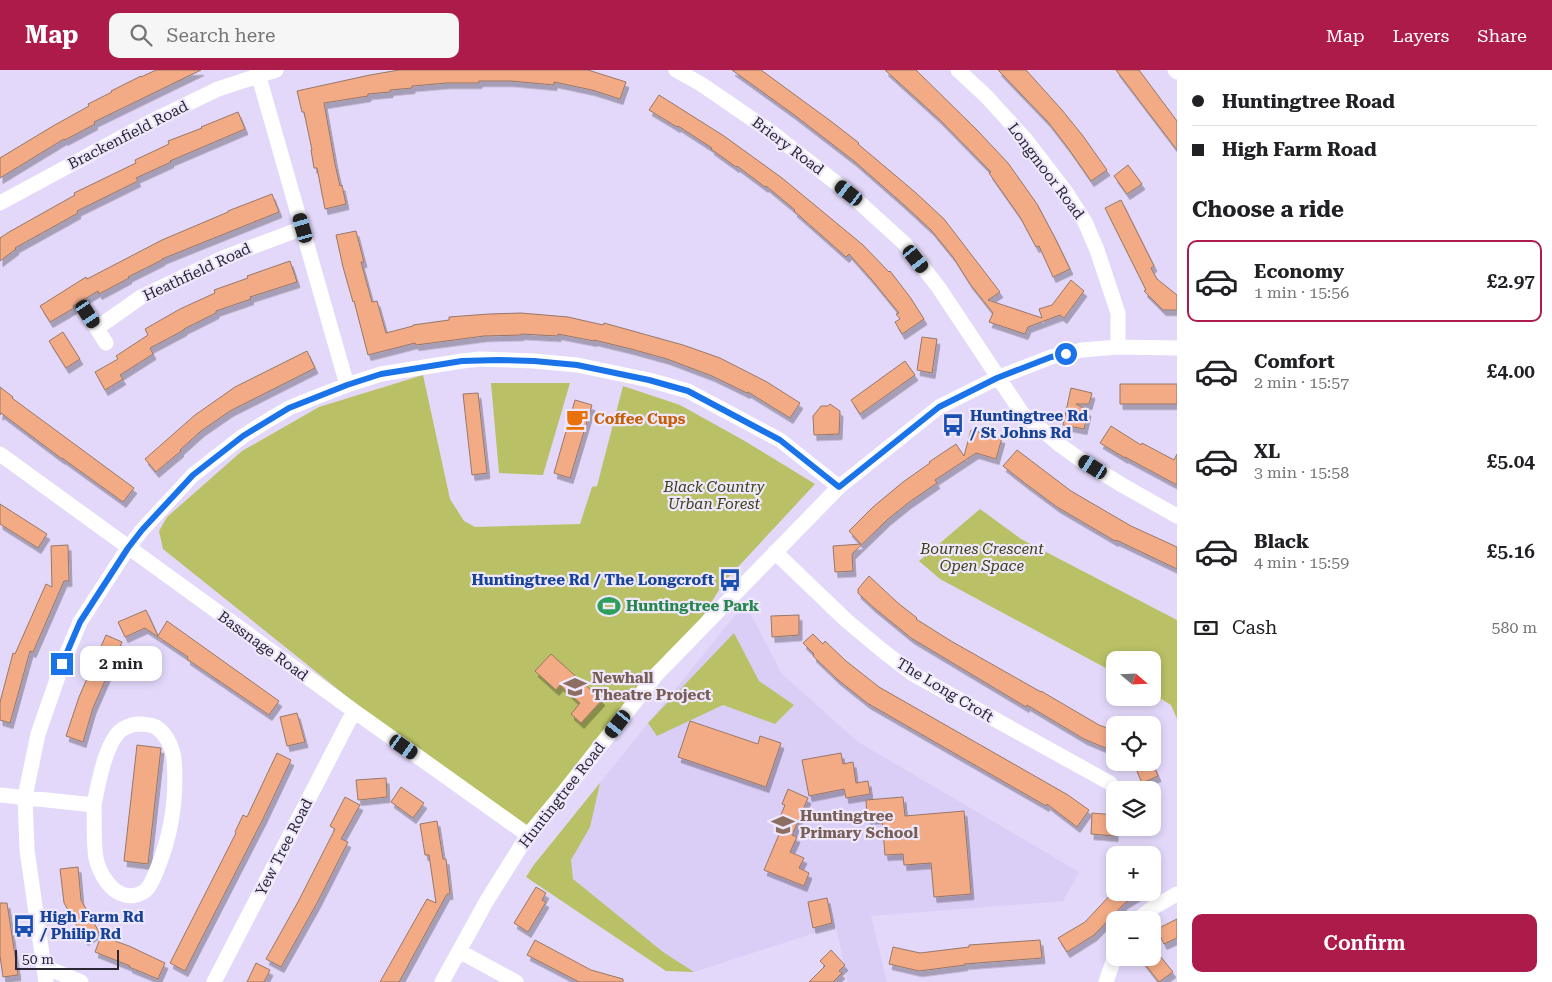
<!DOCTYPE html>
<html lang="en">
<head>
<meta charset="utf-8">
<style>
  :root { --surface:#fff; --page:#f6f6f6; --text:#202124; --muted:#757577; --line:#e0e0e0; --accent:#ad1b4b }
  body { margin:0; font-family:"Roboto Serif",serif; background:var(--page); color:var(--text); height:100vh; display:flex; flex-direction:column; font-size:19px; white-space:nowrap }
  * { box-sizing:border-box; margin:0 }
  p { font-size:16px; color:var(--muted) }
  .icon { flex:none; width:28px; height:28px; fill:none; stroke:currentColor; stroke-width:2; stroke-linecap:round; stroke-linejoin:round }
  .map { position:relative; flex:1; overflow:hidden }
  .details { display:flex; flex-direction:column; background:var(--surface); width:375px }
  .details>* { flex:none }
  .top-card { display:grid; align-content:center; height:110px; padding:0 15px; background:var(--surface) }
  .needle { width:32px; rotate:109deg }
  .tools { position:absolute; left:1106px; top:581px; display:grid; gap:10px }
  .tools a { display:grid; place-items:center; width:55px; height:55px; border-radius:10px; background:var(--surface); box-shadow:0 2px 8px #0003; font-size:25px }
  .scale { position:absolute; left:15px; bottom:12px; width:104px; box-sizing:border-box; padding-left:5px; border:2px solid #2b2633; border-top:0; font-size:14px; line-height:18px; white-space:nowrap; color:#2b2633; -webkit-text-stroke:4px #efe8fd; paint-order:stroke }
  .end { position:absolute; width:22px; height:22px; margin:-11px; border:6px solid #1a73e8; background:#fff; box-shadow:0 0 0 2px #fff }
  .from { border-radius:50% }
  .bubble { position:absolute; height:35px; border-radius:10px; background:var(--surface); box-shadow:0 2px 8px #0003; font-size:16px; font-weight:600; line-height:35px; text-align:center }
  .car { position:absolute; width:15px; height:30px; margin:-15px -8px; border-radius:6px; box-shadow:0 0 4px 1px #0007; background:linear-gradient(#222 24%,#8ab4d8 0 40%,#222 0 76%,#8ab4d8 0 86%,#222 0) }
  .top-card b { display:flex; align-items:center; gap:18px; height:48px; font-size:19px }
  .top-card b+b { border-top:1px solid var(--line) }
  .top-card i { width:12px; height:12px; background:var(--text) }
  ul { padding:0; list-style:none }
  li { display:flex; align-items:center; gap:15px; height:82px; margin:0 10px 8px; padding:0 5px; border:2px solid transparent; border-radius:10px }
  li div { flex:1 }
  li b { display:block; font-size:19px }
  li em { font-style:normal; font-weight:600 }
  li.active { border-color:var(--accent) }
  li>.icon { width:45px; height:45px; stroke-width:1.5 }
  h2 { padding:0 15px; font-size:22px; line-height:60px }
  .pay { display:flex; align-items:center; gap:12px; height:55px; padding:0 15px; font-size:19px }
  .pay p { margin-inline-start:auto }
  .primary-button { display:flex; gap:10px; margin-top:auto; padding:10px 15px }
  .primary-button a { flex:1; height:58px; border-radius:10px; background:var(--accent); color:#fff; font-size:20px; font-weight:600; line-height:58px; text-align:center }
  header { display:flex; align-items:center; gap:30px; box-sizing:border-box; height:70px; padding:0 25px; background:var(--accent); color:#fff }
  header strong { font-size:24px }
  nav { display:flex; gap:28px; margin-inline-start:auto; font-size:18px }
  .search { width:350px; height:45px; background:var(--page); display:flex; align-items:center; gap:12px; box-sizing:border-box; padding:0 18px; border-radius:10px; color:var(--muted); font-size:19px }
  main { display:flex; flex:1; min-height:0 }
  .map>svg:first-child { display:block }
  .built { fill:#dacdf6 }
  .green { fill:#b9c065 }
  .building { fill:#f3ab86; stroke:#977767; filter:url(#shadow) }
  .lines { fill:none; stroke-linecap:round; stroke-linejoin:round }
  .minor { stroke:#fff; stroke-width:15 }
  .route { stroke:#1a73e8; stroke-width:6 }
  .labels { text-anchor:middle; dominant-baseline:central; stroke-width:4.5; stroke-linejoin:round; paint-order:stroke }
  .street-label { font-size:15px; fill:#2b2633; stroke:#efe8fd }
  .transit-label { font-size:15px; font-weight:bold; fill:#164399; stroke:#efe8fd; text-anchor:start }
  .food-label { font-size:15px; font-weight:bold; fill:#c56008; stroke:#efe8fd; text-anchor:start }
  .park-label { font-size:15px; font-style:italic; fill:#3c3f15; stroke:#efe8fd }
  .leisure-label { font-size:15px; font-weight:bold; fill:#27864d; stroke:#efe8fd; text-anchor:start }
  .education-label { font-size:15px; font-weight:bold; fill:#785e54; stroke:#efe8fd; text-anchor:start }
</style>
</head>
<body>
<header>
<strong>Map</strong>
<div class="search"><svg class="icon" aria-label="search" viewBox="0 0 24 24"><circle cx="10" cy="10" r="6"/><path d="M15 15l6 6"/></svg>Search here</div>
<nav><a>Map</a><a>Layers</a><a>Share</a></nav>
</header>
<main>
<div class="map">
<svg width="1177" height="912" viewBox="0 0 1177 912">
  <defs>
    <filter id="shadow"><feDropShadow dx="3" dy="5.5" stdDeviation="0" flood-color="#0004"/></filter>
  </defs>
  <rect width="100%" height="100%" fill="#e3d8fa"/>
  <path class="built" d="M 745,533 L 782,604 L 858,672 L 1079,802 L 1063,831 L 871,846 L 887,912 L 848,912 L 836,856 L 694,902 L 670,898 L 533,796 Z"/>
  <path class="green" d="M 423,305 L 450,429 L 464,451 L 475,457 L 580,454 L 592,417 L 597,416 L 623,316 L 680,335 L 743,370 L 815,414 L 724,512 L 699,552 L 529,758 L 360,637 L 163,479 L 159,461 L 167,447 L 242,381 L 319,337 Z
    M 491,313 L 570,313 L 543,405 L 499,403 Z
    M 980,439 L 1021,469 L 1177,550 L 1177,649 L 1171,635 L 1153,624 L 1152,590 L 1115,590 L 1115,603 L 940,509 L 919,491 Z
    M 734,563 L 759,611 L 794,635 L 775,654 L 723,635 L 657,666 L 648,653 Z
    M 600,713 L 590,757 L 571,790 L 573,809 L 663,882 L 694,902 L 666,901 L 526,807 L 533,796 Z"/>
  <path class="building" d="M 156,0 L 201,0 L 94,52 L 95,54 L 65,70 L 64,69 L 0,108 L 0,88 L 53,56 L 89,36 L 88,34 L 112,22 L 111,21 L 141,6 L 141,7 Z
    M 399,0 L 588,0 L 626,12 L 620,29 L 592,20 L 554,12 L 554,15 L 511,11 L 479,11 L 479,13 L 447,13 L 412,16 L 412,18 L 390,20 L 390,22 L 368,24 L 368,26 L 324,33 L 335,94 L 340,116 L 342,115 L 346,134 L 325,139 L 317,98 L 314,98 L 311,80 L 312,80 L 304,42 L 302,42 L 297,21 L 370,5 Z
    M 732,0 L 761,0 L 832,52 L 859,73 L 858,74 L 915,122 L 944,149 L 1000,222 L 988,230 L 1042,248 L 1039,239 L 1052,235 L 1071,210 L 1084,221 L 1064,248 L 1060,245 L 1028,257 L 1025,264 L 989,252 L 993,243 L 970,214 L 953,187 L 931,160 L 903,134 L 854,91 L 793,44 Z
    M 885,0 L 916,0 L 977,60 L 1008,93 L 1037,134 L 1055,168 L 1070,199 L 1053,207 L 1039,176 L 1036,177 L 1020,147 L 989,103 L 991,102 L 939,49 Z
    M 998,0 L 1026,0 L 1062,40 L 1083,66 L 1107,100 L 1091,111 L 1068,78 L 1048,52 Z
    M 1116,0 L 1139,0 L 1177,51 L 1177,80 Z
    M 659,25 L 724,66 L 782,108 L 863,175 L 889,202 L 890,201 L 910,227 L 924,249 L 902,264 L 895,252 L 900,249 L 896,244 L 899,243 L 872,210 L 849,184 L 846,187 L 794,141 L 795,140 L 766,116 L 765,117 L 737,96 L 736,97 L 711,79 L 712,78 L 678,56 L 677,57 L 649,40 Z
    M 238,42 L 245,59 L 170,91 L 171,92 L 136,108 L 138,111 L 77,141 L 78,143 L 15,178 L 16,179 L 0,191 L 0,168 L 9,162 L 75,125 L 74,123 L 136,93 L 135,90 L 169,74 L 168,71 L 202,58 L 201,57 Z
    M 1128,95 L 1142,114 L 1127,124 L 1114,106 Z
    M 272,124 L 279,142 L 162,189 L 162,190 L 128,207 L 129,208 L 99,224 L 98,221 L 73,236 L 74,238 L 50,252 L 40,236 L 86,207 L 87,209 L 162,170 L 228,142 L 228,141 Z
    M 1121,130 L 1154,196 L 1151,198 L 1157,209 L 1177,225 L 1177,240 L 1163,240 L 1144,221 L 1146,220 L 1105,138 Z
    M 356,161 L 364,192 L 361,192 L 372,232 L 377,231 L 386,263 L 413,256 L 413,255 L 449,250 L 449,247 L 489,244 L 521,243 L 568,247 L 603,255 L 604,253 L 683,275 L 720,288 L 767,312 L 800,333 L 790,348 L 748,322 L 747,323 L 712,306 L 667,289 L 631,279 L 594,270 L 594,271 L 558,264 L 558,266 L 521,264 L 521,265 L 484,266 L 416,275 L 415,273 L 368,285 L 354,231 L 353,232 L 343,197 L 336,165 Z
    M 290,191 L 297,212 L 250,227 L 251,229 L 216,241 L 216,243 L 184,259 L 184,260 L 150,278 L 153,284 L 120,305 L 123,309 L 105,320 L 95,302 L 118,289 L 116,286 L 148,265 L 145,259 L 180,239 L 215,223 L 214,220 L 248,208 L 247,206 Z
    M 63,262 L 80,289 L 66,298 L 49,271 Z
    M 922,267 L 937,269 L 932,303 L 917,300 Z
    M 307,281 L 315,298 L 230,341 L 201,361 L 180,380 L 181,381 L 156,402 L 145,389 L 195,345 L 235,317 Z
    M 905,291 L 915,305 L 860,344 L 851,330 Z
    M 1120,314 L 1177,314 L 1177,334 L 1120,334 Z
    M 0,317 L 13,327 L 12,328 L 134,418 L 123,432 L 62,388 L 62,389 L 1,343 L 0,345 Z
    M 1071,318 L 1092,323 L 1089,334 L 1076,334 L 1088,341 L 1084,359 L 1063,355 Z
    M 478,323 L 487,403 L 472,405 L 463,324 Z
    M 575,330 L 592,335 L 570,408 L 554,403 Z
    M 830,334 L 840,341 L 839,364 L 814,365 L 813,346 L 821,336 L 828,336 Z
    M 1111,356 L 1141,375 L 1142,373 L 1174,390 L 1177,384 L 1177,415 L 1125,387 L 1125,388 L 1100,373 Z
    M 971,360 L 1002,368 L 996,389 L 976,383 L 935,410 L 937,413 L 908,433 L 887,450 L 852,484 L 853,501 L 835,502 L 833,476 L 861,474 L 849,461 L 873,437 L 903,412 L 930,393 L 929,392 L 956,374 L 964,386 Z
    M 1017,380 L 1071,421 L 1131,456 L 1177,477 L 1177,499 L 1116,470 L 1115,471 L 1057,437 L 1026,414 L 1003,396 Z
    M 0,434 L 47,464 L 38,478 L 0,454 Z
    M 68,475 L 69,511 L 64,511 L 33,582 L 30,581 L 10,653 L 0,650 L 0,632 L 13,583 L 15,584 L 46,514 L 52,517 L 51,476 Z
    M 869,506 L 898,533 L 917,548 L 916,549 L 951,571 L 1041,622 L 1041,621 L 1099,655 L 1115,661 L 1115,682 L 1084,669 L 1027,635 L 1026,637 L 911,568 L 873,537 L 858,523 L 858,519 Z
    M 146,540 L 158,566 L 167,551 L 279,631 L 269,645 L 187,589 L 188,587 L 145,558 L 125,567 L 118,552 Z
    M 799,545 L 799,565 L 772,567 L 771,546 Z
    M 813,564 L 823,574 L 825,571 L 846,591 L 879,617 L 1068,725 L 1089,740 L 1077,757 L 1047,734 L 1046,736 L 867,633 L 837,609 L 813,586 L 814,584 L 803,573 Z
    M 106,565 L 122,572 L 93,638 L 83,672 L 66,666 L 79,627 Z
    M 551,584 L 602,630 L 581,653 L 571,644 L 580,633 L 560,615 L 556,620 L 535,601 Z
    M 297,643 L 305,672 L 287,676 L 280,647 Z
    M 690,651 L 758,674 L 760,666 L 781,673 L 766,717 L 678,687 Z
    M 137,675 L 161,678 L 148,794 L 124,791 Z
    M 277,683 L 291,690 L 263,749 L 185,901 L 170,893 L 236,763 L 235,762 L 243,745 L 247,747 Z
    M 841,683 L 843,694 L 853,692 L 856,713 L 868,711 L 870,724 L 846,728 L 844,719 L 809,726 L 802,690 Z
    M 1133,692 L 1152,692 L 1158,706 L 1142,713 Z
    M 386,708 L 387,727 L 358,730 L 356,710 Z
    M 401,717 L 424,733 L 413,748 L 391,732 Z
    M 788,719 L 808,728 L 792,765 L 797,767 L 790,782 L 804,788 L 799,798 L 809,803 L 804,816 L 764,800 L 780,762 L 775,759 L 785,735 L 782,734 Z
    M 345,727 L 360,735 L 341,769 L 348,772 L 317,833 L 281,897 L 266,889 L 299,830 L 335,759 L 330,756 Z
    M 903,727 L 905,746 L 964,741 L 971,824 L 934,827 L 931,793 L 904,795 L 903,784 L 885,785 L 882,748 L 867,749 L 866,730 Z
    M 1092,743 L 1115,745 L 1115,766 L 1091,764 Z
    M 437,751 L 443,789 L 446,789 L 450,824 L 447,824 L 399,912 L 380,912 L 427,829 L 436,833 L 429,785 L 425,785 L 420,754 Z
    M 78,797 L 81,830 L 99,862 L 85,870 L 64,833 L 60,799 Z
    M 536,817 L 546,823 L 542,830 L 546,832 L 528,862 L 514,853 Z
    M 1113,822 L 1143,822 L 1125,833 L 1094,865 L 1067,882 L 1058,868 L 1085,852 Z
    M 827,828 L 832,853 L 813,858 L 808,832 Z
    M 0,833 L 7,833 L 18,905 L 3,907 L 0,886 Z
    M 1177,849 L 1177,868 L 1164,874 L 1157,859 Z
    M 101,866 L 129,876 L 165,893 L 158,909 L 129,897 L 130,896 L 95,882 Z
    M 535,870 L 591,900 L 623,909 L 623,912 L 579,912 L 527,885 Z
    M 1040,870 L 1042,888 L 964,894 L 965,895 L 919,901 L 889,894 L 893,877 L 920,883 L 969,877 L 969,875 Z
    M 1152,876 L 1173,902 L 1159,912 L 1140,888 L 1152,888 Z
    M 831,880 L 845,895 L 839,901 L 842,903 L 833,912 L 809,912 L 825,896 L 820,891 Z
    M 256,893 L 270,900 L 264,912 L 247,912 Z"/>
  <g class="lines">
    <path class="minor" d="M 257,0 L 347,315
      M 676,0 L 701,14 L 771,62 L 849,123 L 905,174 L 939,218 L 1022,343 L 1060,375 L 1078,388 L 1122,415 L 1177,446
      M 958,0 L 986,26 L 1026,70 L 1066,122 L 1085,152 L 1097,180 L 1118,243 L 1118,277
      M 1175,0 L 1177,2
      M 0,133 L 150,52 L 218,19 L 276,0
      M 88,244 L 106,273
      M 97,258 L 141,227 L 225,187 L 303,158
      M 0,384 L 354,641 L 528,765
      M 775,482 L 847,551 L 883,581 L 913,604 L 1110,713
      M 0,725 L 94,735 C 98,715 105,675 120,661 C 125,657 131,655 137,654 C 144,654 150,654 156,657 C 166,664 172,676 174,689 C 177,725 172,762 158,797 C 155,804 152,814 146,820 C 140,825 132,827 125,825 C 110,822 99,802 96,788 C 93,771 95,752 94,735
      M 1137,850 L 1154,837 L 1177,824
      M 459,881 L 516,912
      M 45,897 L 81,912
      M 46,912 L 27,780 L 25,727 L 38,664 L 62,595 L 80,552 L 128,478 L 142,460 L 193,405 L 243,366 L 267,351 L 289,338 L 311,329 L 347,315 L 381,304 L 462,291 L 480,289 L 534,291 L 577,295 L 649,310 L 688,321 L 780,370 L 839,417
      M 214,912 L 354,641
      M 442,912 L 486,832 L 528,765 L 564,722 L 656,605 L 839,417 L 939,337 L 997,308 L 1051,287 L 1082,280 L 1118,277 L 1177,278
      M 1106,912 L 1115,886"/>
  </g>
  <g class="lines">
    <path class="route" d="M 62,594 L 80,552 L 128,478 L 142,460 L 193,405 L 243,366 L 289,338 L 347,315 L 381,304 L 462,291 L 498,290 L 534,291 L 577,295 L 649,310 L 688,321 L 780,370 L 839,417 L 939,337 L 997,308 L 1051,287 L 1066,284"/>
  </g>
  <defs>
    <symbol id="cafe-bare" viewBox="-9 -9 18 18"><path d="M-5.5-4.5H6V0H3Q3 3.5 0 3.5H-2.5Q-5.5 3.5-5.5 0ZM3-3.2v2h1.7v-2ZM-6 4.5H4V6H-6Z" fill="#e8710a" stroke="#efe8fd" stroke-width="2.5" paint-order="stroke"/></symbol>
    <symbol id="bus-bare" viewBox="-9 -9 18 18"><path d="M-5-6H5V4H4V6H2V4H-2V6H-4V4H-5ZM-3.5-4V0h7V-4ZM-3.5 1.2v1.5H-2V1.2ZM2 1.2v1.5H3.5V1.2Z" fill="#1a4fb4" stroke="#efe8fd" stroke-width="2.5" paint-order="stroke"/></symbol>
    <symbol id="stadium-bare" viewBox="-9 -9 18 18"><path d="M0-5a6.5 5 0 1 0 0 10a6.5 5 0 1 0 0-10ZM-3.5-1.8h7v3.6h-7Z" fill="#2e9e5b" stroke="#efe8fd" stroke-width="2.5" paint-order="stroke"/></symbol>
    <symbol id="school-bare" viewBox="-9 -9 18 18"><path d="M0-5L7-2L0 1L-7-2ZM-4 1L0 2.5L4 1V4Q0 6-4 4Z" fill="#8d6e63" stroke="#efe8fd" stroke-width="2.5" paint-order="stroke"/></symbol>
  </defs>
  <g fill-rule="evenodd">
    <use href="#cafe-bare" x="561" y="333" width="32" height="32"/>
    <use href="#bus-bare" x="937" y="339" width="32" height="32"/>
    <use href="#bus-bare" x="714" y="494" width="32" height="32"/>
    <use href="#stadium-bare" x="593" y="520" width="32" height="32"/>
    <use href="#school-bare" x="559" y="601" width="32" height="32"/>
    <use href="#school-bare" x="767" y="739" width="32" height="32"/>
    <use href="#bus-bare" x="8" y="840" width="32" height="32"/>
  </g>
  <g class="labels">
    <g class="street-label">
      <text transform="translate(128 65) rotate(-27)">Brackenfield Road</text>
      <text transform="translate(788 76) rotate(37)">Briery Road</text>
      <text transform="translate(1046 101) rotate(53)">Longmoor Road</text>
      <text transform="translate(197 202) rotate(-25)">Heathfield Road</text>
      <text transform="translate(263 576) rotate(36)">Bassnage Road</text>
      <text transform="translate(945 620) rotate(31)">The Long Croft</text>
      <text transform="translate(562 725) rotate(-52)">Huntingtree Road</text>
      <text transform="translate(284 777) rotate(-63)">Yew Tree Road</text>
    </g>
    <g class="transit-label">
      <text x="970" y="346">Huntingtree Rd<tspan x="970" dy="17">/ St Johns Rd</tspan></text>
      <text x="714" y="510" text-anchor="end">Huntingtree Rd / The Longcroft</text>
      <text x="40" y="847">High Farm Rd<tspan x="40" dy="17">/ Philip Rd</tspan></text>
    </g>
    <g class="food-label">
      <text x="594" y="349">Coffee Cups</text>
    </g>
    <g class="park-label">
      <text x="714" y="417">Black Country<tspan x="714" dy="17">Urban Forest</tspan></text>
      <text x="982" y="479">Bournes Crescent<tspan x="982" dy="17">Open Space</tspan></text>
    </g>
    <g class="leisure-label">
      <text x="626" y="536">Huntingtree Park</text>
    </g>
    <g class="education-label">
      <text x="592" y="608">Newhall<tspan x="592" dy="17">Theatre Project</tspan></text>
      <text x="800" y="746">Huntingtree<tspan x="800" dy="17">Primary School</tspan></text>
    </g>
  </g>
</svg>
<div class="tools">
<a><svg class="needle" viewBox="-14 -14 28 28"><path d="M0-13l5 13h-10z" fill="#e53935"/><path d="M0 13l5-13h-10z" fill="#757577"/></svg></a>
<a><svg class="icon" aria-label="locate" viewBox="0 0 24 24"><circle cx="12" cy="12" r="6"/><path d="M12 2v4M12 18v4M2 12h4M18 12h4"/></svg></a>
<a><svg class="icon" aria-label="layers" viewBox="0 0 24 24"><path d="M12 4l9 5-9 5-9-5zM3 14l9 5 9-5"/></svg></a>
<a>+</a>
<a>−</a>
</div>
<div class="scale">50 m</div>
<i class="end from" style="left:1066px;top:284px"></i>
<i class="end" style="left:62px;top:594px"></i>
<div class="bubble" style="left:80px;top:576px;width:82px">2 min</div>
<i class="car" style="left:849px;top:123px;rotate:308deg"></i>
<i class="car" style="left:303px;top:158px;rotate:344deg"></i>
<i class="car" style="left:916px;top:189px;rotate:142deg"></i>
<i class="car" style="left:88px;top:244px;rotate:146deg"></i>
<i class="car" style="left:1093px;top:397px;rotate:302deg"></i>
<i class="car" style="left:618px;top:654px;rotate:218deg"></i>
<i class="car" style="left:404px;top:677px;rotate:125deg"></i>
</div>
<section class="details">
<div class="top-card">
<b><i class="from"></i>Huntingtree Road</b>
<b><i></i>High Farm Road</b>
</div>
<h2>Choose a ride</h2>
<ul>
<li class="active"><svg class="icon" aria-label="car" viewBox="0 0 24 24"><path d="M5 17H2v-5l4-1 3-4h7l3 4 3 1v5h-3M9 17h6M6 11h13"/><circle cx="7" cy="17" r="2"/><circle cx="17" cy="17" r="2"/></svg><div><b>Economy</b><p>1 min · 15:56</p></div><em>£2.97</em></li>
<li><svg class="icon" aria-label="car" viewBox="0 0 24 24"><path d="M5 17H2v-5l4-1 3-4h7l3 4 3 1v5h-3M9 17h6M6 11h13"/><circle cx="7" cy="17" r="2"/><circle cx="17" cy="17" r="2"/></svg><div><b>Comfort</b><p>2 min · 15:57</p></div><em>£4.00</em></li>
<li><svg class="icon" aria-label="car" viewBox="0 0 24 24"><path d="M5 17H2v-5l4-1 3-4h7l3 4 3 1v5h-3M9 17h6M6 11h13"/><circle cx="7" cy="17" r="2"/><circle cx="17" cy="17" r="2"/></svg><div><b>XL</b><p>3 min · 15:58</p></div><em>£5.04</em></li>
<li><svg class="icon" aria-label="car" viewBox="0 0 24 24"><path d="M5 17H2v-5l4-1 3-4h7l3 4 3 1v5h-3M9 17h6M6 11h13"/><circle cx="7" cy="17" r="2"/><circle cx="17" cy="17" r="2"/></svg><div><b>Black</b><p>4 min · 15:59</p></div><em>£5.16</em></li>
</ul>
<div class="pay"><svg class="icon" aria-label="cash" viewBox="0 0 24 24"><path d="M3 7h18v10H3z"/><circle cx="12" cy="12" r="2"/></svg>Cash<p>580 m</p></div>
<div class="primary-button"><a>Confirm</a></div>
</section>
</main>
</body>
</html>
